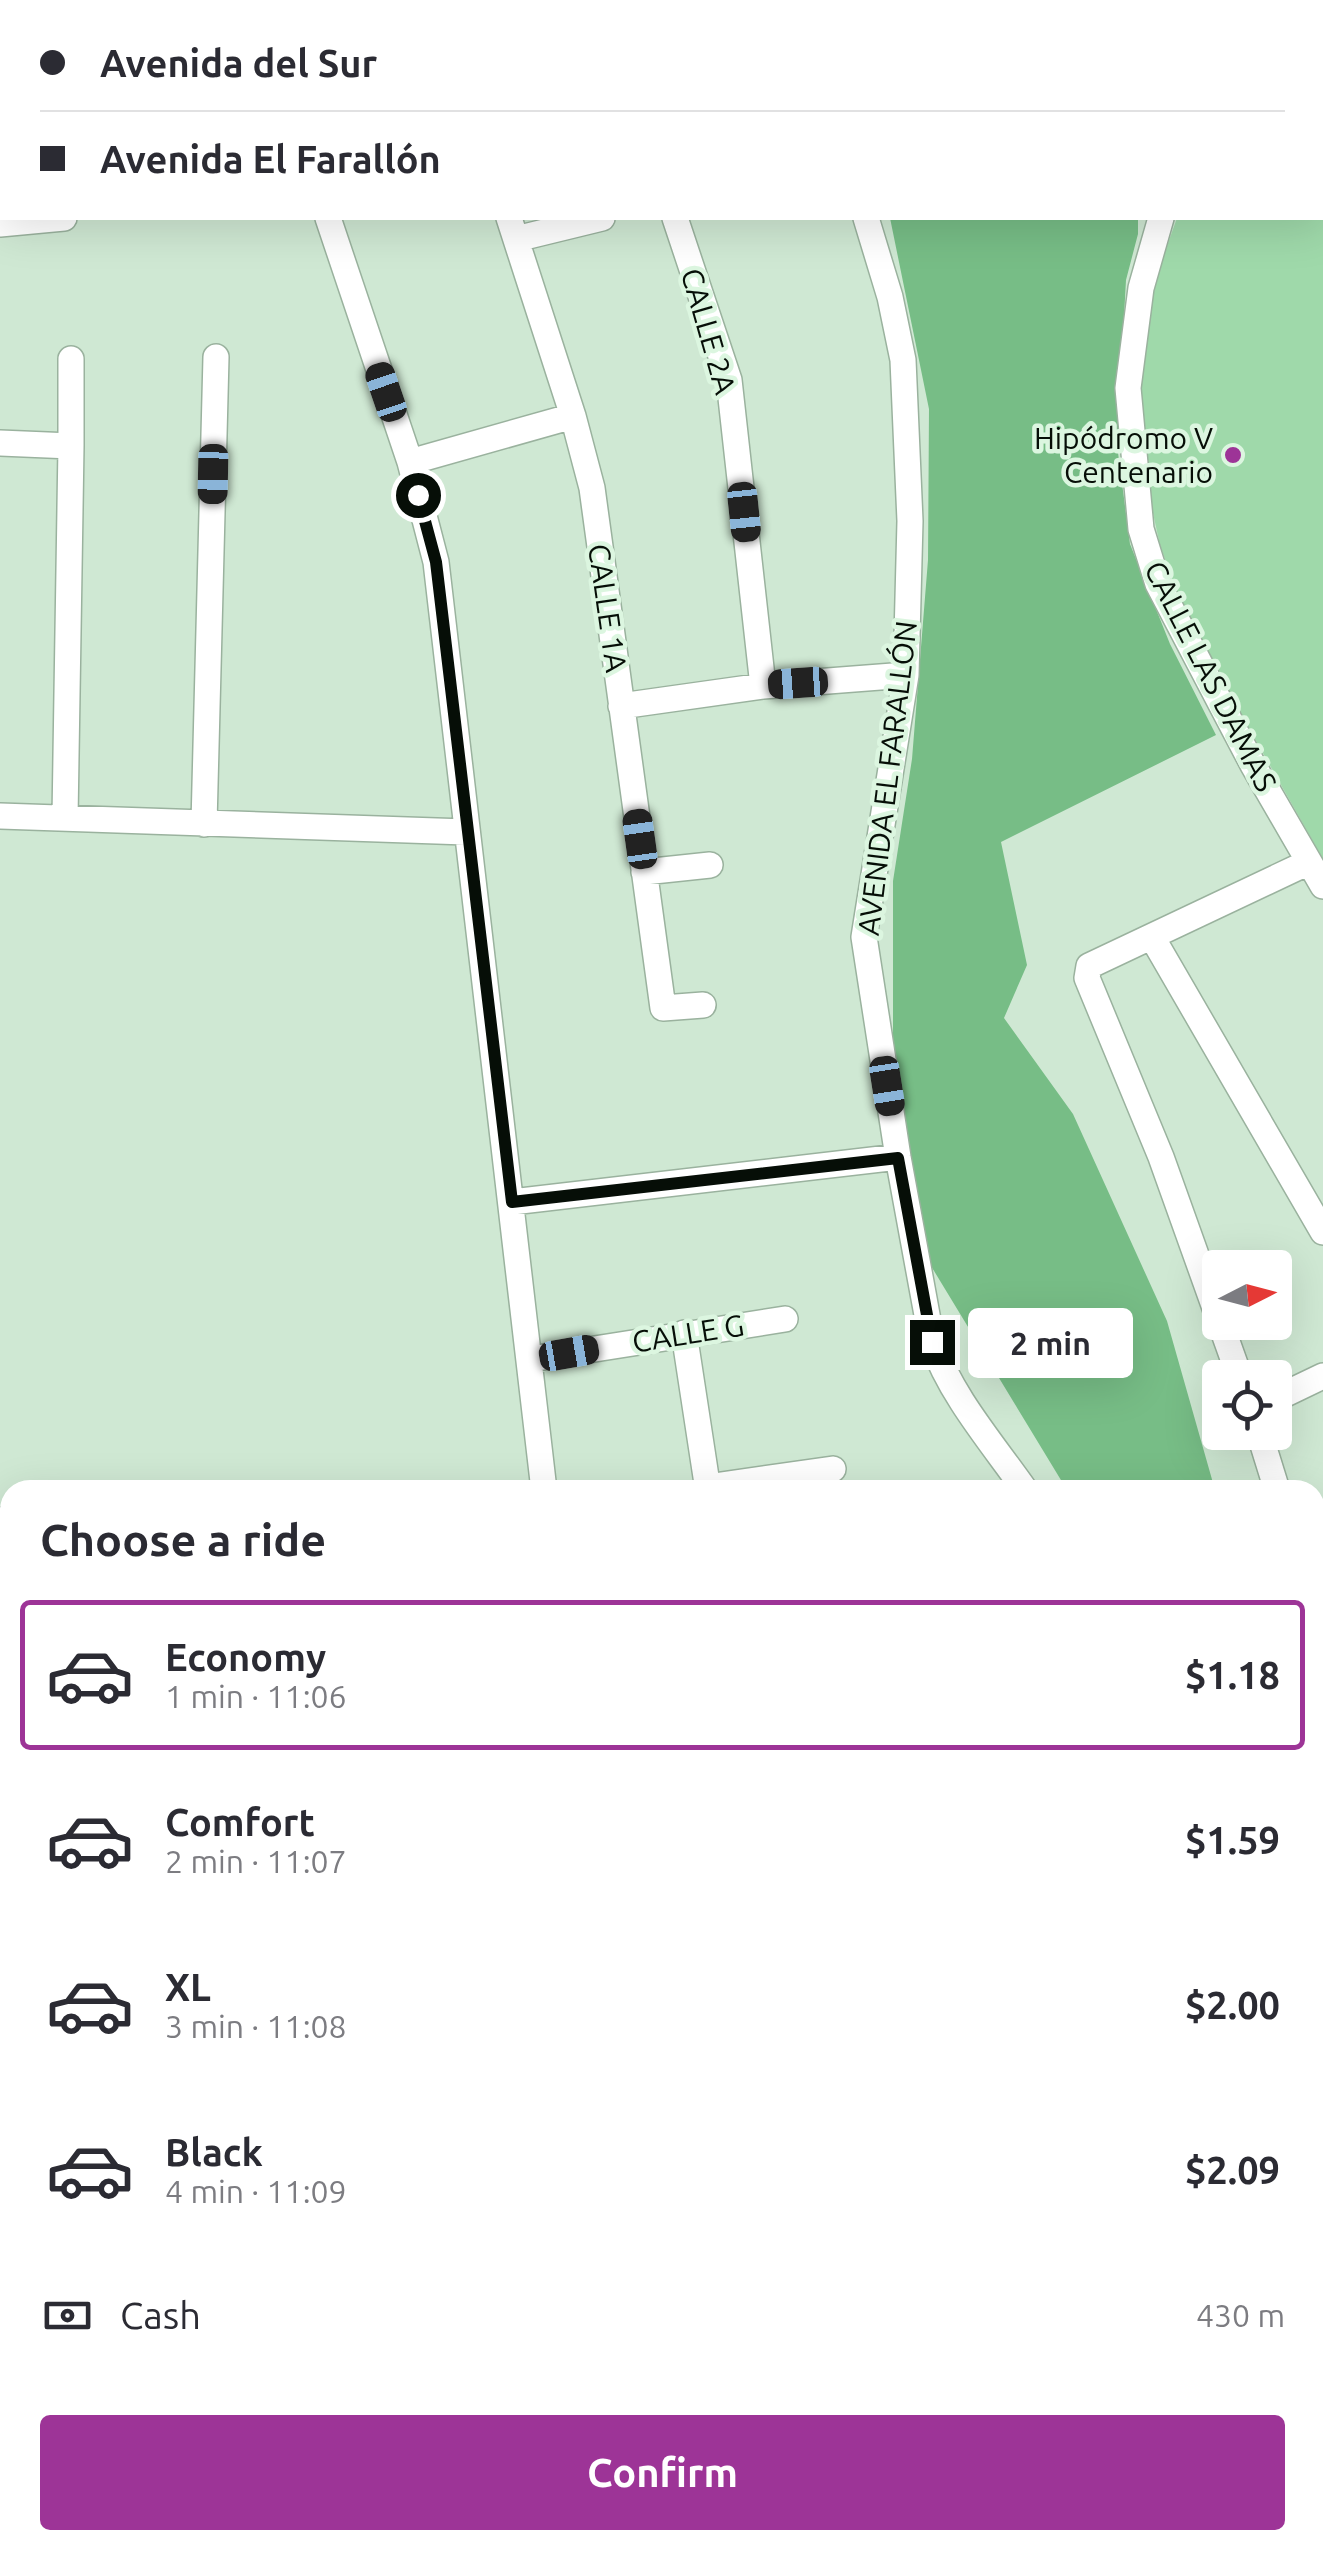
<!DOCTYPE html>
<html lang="en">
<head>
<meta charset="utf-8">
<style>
  :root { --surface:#fff; --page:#f2f2f3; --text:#2b2b33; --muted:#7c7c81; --line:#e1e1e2; --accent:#9d3497 }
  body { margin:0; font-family:Ubuntu,sans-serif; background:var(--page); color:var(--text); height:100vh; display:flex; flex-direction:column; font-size:38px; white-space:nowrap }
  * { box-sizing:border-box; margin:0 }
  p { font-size:32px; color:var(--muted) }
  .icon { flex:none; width:55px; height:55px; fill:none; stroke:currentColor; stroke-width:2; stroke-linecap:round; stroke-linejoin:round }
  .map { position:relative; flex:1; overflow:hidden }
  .sheet { position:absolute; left:0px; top:1480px; width:1325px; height:1070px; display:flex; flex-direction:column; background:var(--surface); border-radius:30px 30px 0 0; box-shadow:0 10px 40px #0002 }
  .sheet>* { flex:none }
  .guide { position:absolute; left:0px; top:0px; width:1325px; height:220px; box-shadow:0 10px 40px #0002; display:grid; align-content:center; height:220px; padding:0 40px; background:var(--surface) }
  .needle { width:65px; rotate:84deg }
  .fabs { position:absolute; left:1202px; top:1250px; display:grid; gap:20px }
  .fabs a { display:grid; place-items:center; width:90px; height:90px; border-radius:10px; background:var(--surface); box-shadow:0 10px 40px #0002; font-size:50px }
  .end { position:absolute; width:45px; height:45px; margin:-22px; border:12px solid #060e07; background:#fff; box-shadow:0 0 0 5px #fff }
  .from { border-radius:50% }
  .bubble { position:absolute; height:70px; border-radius:10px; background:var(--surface); box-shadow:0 10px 40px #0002; font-size:32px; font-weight:600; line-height:70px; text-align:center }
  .car { position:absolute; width:30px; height:60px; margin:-30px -15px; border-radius:12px; box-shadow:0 0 8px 2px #0007; background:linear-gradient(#222 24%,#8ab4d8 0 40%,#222 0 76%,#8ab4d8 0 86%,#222 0) }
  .guide b { display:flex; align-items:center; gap:35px; height:95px; font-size:38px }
  .guide b+b { border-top:2px solid var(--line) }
  .guide i { width:25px; height:25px; background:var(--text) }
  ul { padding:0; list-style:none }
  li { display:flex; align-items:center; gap:30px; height:150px; margin:0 20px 15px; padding:0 20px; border:5px solid transparent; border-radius:10px }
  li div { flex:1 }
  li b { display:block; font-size:38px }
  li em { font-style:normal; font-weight:600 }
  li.current { border-color:var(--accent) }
  li>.icon { width:90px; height:90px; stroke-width:1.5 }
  h2 { padding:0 40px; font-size:45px; line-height:120px }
  .pay { display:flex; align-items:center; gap:25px; height:110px; padding:0 40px; font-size:38px }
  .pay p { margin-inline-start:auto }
  .cta { display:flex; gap:20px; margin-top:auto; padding:20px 40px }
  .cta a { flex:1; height:115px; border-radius:10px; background:var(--accent); color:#fff; font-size:40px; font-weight:600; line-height:115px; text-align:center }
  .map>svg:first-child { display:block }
  .green { fill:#9fd9aa }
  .forest { fill:#77bd86 }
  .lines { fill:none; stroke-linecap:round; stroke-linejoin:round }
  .minor-casing { stroke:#9ab29e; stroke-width:28 }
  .minor { stroke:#fff; stroke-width:25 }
  .route { stroke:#060e07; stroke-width:12 }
  .poi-dot { fill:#9d3497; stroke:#dcf6e0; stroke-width:4 }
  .labels { text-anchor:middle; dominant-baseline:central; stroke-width:9; stroke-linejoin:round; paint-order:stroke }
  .street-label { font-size:30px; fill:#060e07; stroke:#dcf6e0 }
  .poi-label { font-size:30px; fill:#060e07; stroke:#dcf6e0; text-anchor:end }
</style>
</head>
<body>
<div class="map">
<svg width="1323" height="2550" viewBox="0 0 1323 2550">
  <rect width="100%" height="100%" fill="#cfe8d3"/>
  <path class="green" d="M 1180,0 L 1323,0 L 1323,859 L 1208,656 L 1179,599 L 1160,545 L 1147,486 L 1140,424 L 1142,342 L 1156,277 L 1177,218 L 1322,218 L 1322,2 L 1180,2 Z"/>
  <path class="forest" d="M 602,0 L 1118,0 L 1118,2 Z
    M 890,218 L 1138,218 L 1138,234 L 1126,280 L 1117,445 L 1130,544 L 1170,644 L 1216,735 L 1001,842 L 1027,965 L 1004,1018 L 1073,1114 L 1167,1321 L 1215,1490 L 1067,1490 L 911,1233 L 893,1124 L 893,881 L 912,759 L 928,560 L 929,409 Z
    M 1315,1797 L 1323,1814 L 1323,2216 L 1315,2184 Z
    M 1323,2362 L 1323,2550 L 1206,2550 L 1214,2540 L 1315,2540 L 1315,2380 Z"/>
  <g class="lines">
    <defs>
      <path id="minor" d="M 587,0 L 587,2
        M 1142,2 L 1142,0
        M 1172,2 L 1172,0
        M 0,7 L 2,7
        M 328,218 L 410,462 L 436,562 L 544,1490
        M 509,218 L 573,416 L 592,488 L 663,1008 L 703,1005
        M 675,218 L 729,380 L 763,686
        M 866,218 L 890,297 L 903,360 L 910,521 L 906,675 L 864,937 L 898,1157 L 932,1342 C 951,1396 992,1443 1025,1490
        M 1161,218 L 1141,288 L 1128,388 L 1141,529 L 1158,584 L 1253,765 L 1323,886
        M 0,224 L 64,218
        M 516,239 L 602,218
        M 0,443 L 71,446 L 71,359
        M 410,462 L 573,416
        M 621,706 L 763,686 L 906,675
        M 0,816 L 466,832
        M 65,818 L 71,446
        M 204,824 L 216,357
        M 644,872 L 710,865
        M 1152,937 L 1323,1232
        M 512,1202 L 898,1157
        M 1220,1322 L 1161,1157 L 1087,978 L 1089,966 L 1309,862
        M 1220,1322 L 1240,1378
        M 684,1333 L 708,1490
        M 531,1359 L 785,1319
        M 1275,1399 L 1323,1376
        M 1259,1432 L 1277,1490
        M 707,1487 L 833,1469
        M 0,1520 L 10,1522
        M 1315,1614 L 1323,1634
        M 0,1988 L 10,1990
        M 0,2271 L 10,2271
        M 0,2360 L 10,2359
        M 102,2540 L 104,2550
        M 28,2550 L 55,2540
        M 214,2550 L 215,2540
        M 326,2550 L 326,2540
        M 485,2550 L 486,2540
        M 631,2550 L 635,2540
        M 778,2550 L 782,2540
        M 1178,2550 L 1184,2540"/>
    </defs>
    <use href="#minor" class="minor-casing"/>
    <use href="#minor" class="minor"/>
  </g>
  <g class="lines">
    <path class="route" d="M 418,495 L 436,562 L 512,1202 L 898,1158 L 932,1342"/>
  </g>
  <circle class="poi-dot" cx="1233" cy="455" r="10"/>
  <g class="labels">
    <g class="street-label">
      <text transform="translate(709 331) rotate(74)">CALLE 2A</text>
      <text transform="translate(608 608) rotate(82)">CALLE 1A</text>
      <text transform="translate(1211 676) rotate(63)">CALLE LAS DAMAS</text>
      <text transform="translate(887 778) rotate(-83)">AVENIDA EL FARALLÓN</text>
      <text transform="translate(688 1333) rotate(-9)">CALLE G</text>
    </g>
    <g class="poi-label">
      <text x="1213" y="438">Hipódromo V<tspan x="1213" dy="34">Centenario</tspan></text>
    </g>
  </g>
</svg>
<div class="fabs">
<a><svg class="needle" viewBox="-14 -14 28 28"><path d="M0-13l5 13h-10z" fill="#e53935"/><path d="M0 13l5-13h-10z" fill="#7c7c81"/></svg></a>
<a><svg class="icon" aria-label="locate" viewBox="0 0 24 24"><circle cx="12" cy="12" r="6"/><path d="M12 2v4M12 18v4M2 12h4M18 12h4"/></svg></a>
</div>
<i class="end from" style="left:418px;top:495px"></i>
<i class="end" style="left:932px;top:1342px"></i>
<div class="bubble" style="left:968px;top:1308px;width:165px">2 min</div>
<i class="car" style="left:386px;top:392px;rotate:341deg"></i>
<i class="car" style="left:213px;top:474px;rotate:181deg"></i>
<i class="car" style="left:744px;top:512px;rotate:174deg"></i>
<i class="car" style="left:798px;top:683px;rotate:266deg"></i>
<i class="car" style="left:640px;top:839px;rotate:352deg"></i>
<i class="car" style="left:887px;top:1086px;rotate:171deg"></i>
<i class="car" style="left:569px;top:1353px;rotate:80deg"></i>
<div class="guide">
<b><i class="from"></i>Avenida del Sur</b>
<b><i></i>Avenida El Farallón</b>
</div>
<section class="sheet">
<h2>Choose a ride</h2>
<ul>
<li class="current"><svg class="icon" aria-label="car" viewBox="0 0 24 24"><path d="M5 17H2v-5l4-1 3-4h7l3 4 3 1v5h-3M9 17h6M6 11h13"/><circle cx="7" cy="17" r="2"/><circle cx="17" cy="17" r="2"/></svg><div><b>Economy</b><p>1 min · 11:06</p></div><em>$1.18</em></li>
<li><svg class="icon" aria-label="car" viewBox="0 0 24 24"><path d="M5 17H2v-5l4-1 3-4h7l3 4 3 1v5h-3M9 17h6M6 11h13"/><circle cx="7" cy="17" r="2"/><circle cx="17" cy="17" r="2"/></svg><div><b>Comfort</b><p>2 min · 11:07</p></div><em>$1.59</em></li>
<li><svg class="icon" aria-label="car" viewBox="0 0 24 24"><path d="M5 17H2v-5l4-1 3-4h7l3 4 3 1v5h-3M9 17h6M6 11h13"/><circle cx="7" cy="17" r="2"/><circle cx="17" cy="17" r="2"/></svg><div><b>XL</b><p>3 min · 11:08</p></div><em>$2.00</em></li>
<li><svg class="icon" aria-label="car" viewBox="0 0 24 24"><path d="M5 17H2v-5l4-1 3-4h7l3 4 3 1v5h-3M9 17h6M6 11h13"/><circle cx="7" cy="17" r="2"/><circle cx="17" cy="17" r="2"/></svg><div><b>Black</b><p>4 min · 11:09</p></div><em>$2.09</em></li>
</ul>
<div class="pay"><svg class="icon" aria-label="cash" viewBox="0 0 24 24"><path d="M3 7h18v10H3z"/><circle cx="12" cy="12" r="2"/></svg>Cash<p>430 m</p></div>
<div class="cta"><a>Confirm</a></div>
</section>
</div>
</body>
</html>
